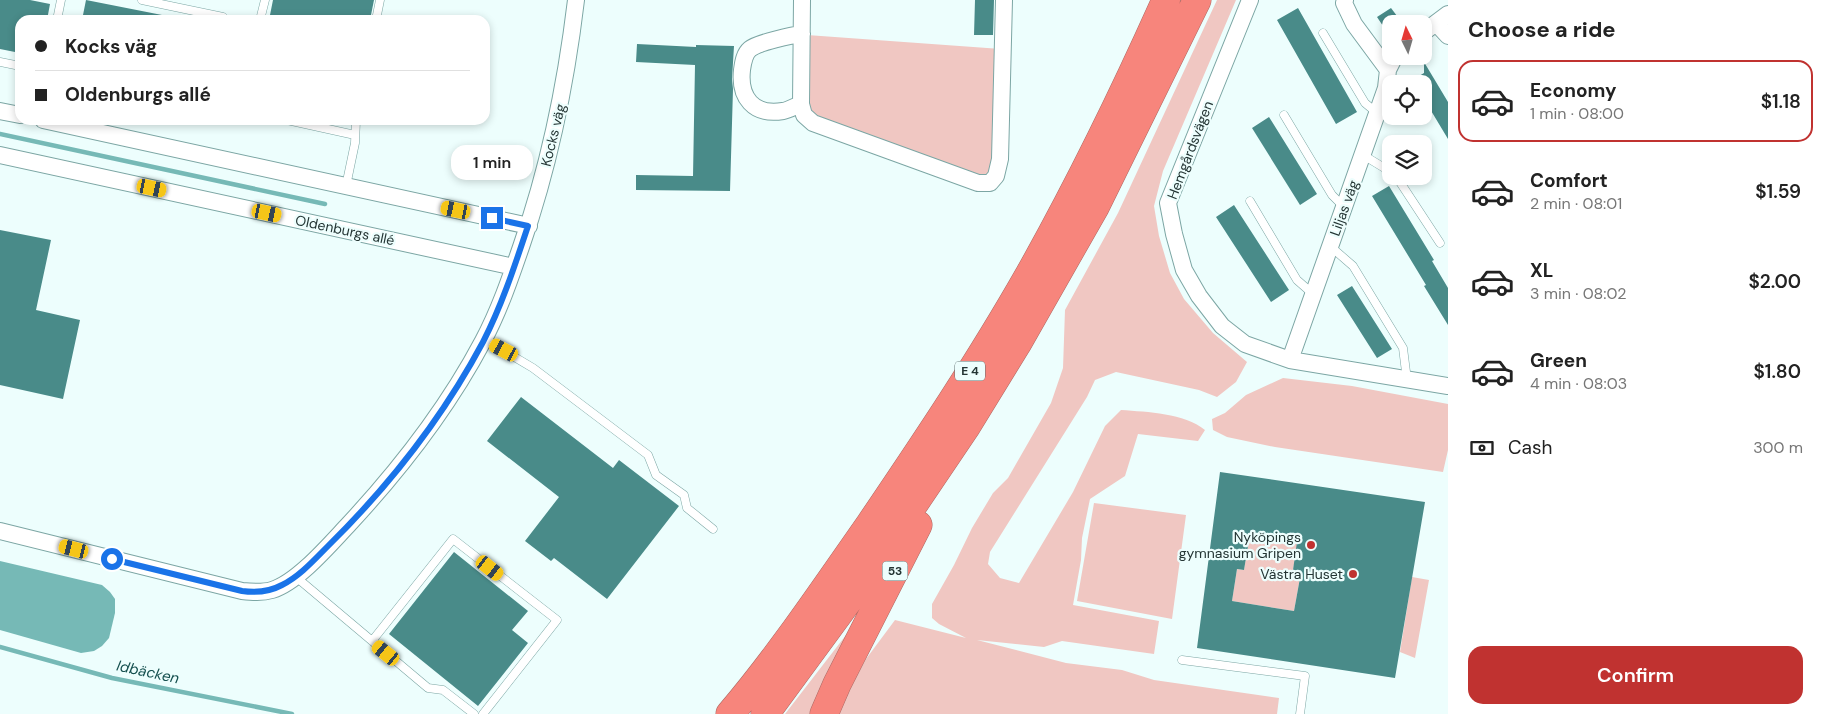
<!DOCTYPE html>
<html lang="en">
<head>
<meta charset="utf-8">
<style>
  :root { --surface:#fff; --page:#f6f6f6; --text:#222; --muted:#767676; --line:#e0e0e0; --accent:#c03230 }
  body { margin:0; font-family:"DM Sans",sans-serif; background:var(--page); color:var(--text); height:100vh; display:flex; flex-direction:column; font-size:19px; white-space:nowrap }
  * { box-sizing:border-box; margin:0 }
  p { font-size:16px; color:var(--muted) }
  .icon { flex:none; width:28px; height:28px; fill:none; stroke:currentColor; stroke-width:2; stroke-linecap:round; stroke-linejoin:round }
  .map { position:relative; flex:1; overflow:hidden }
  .drawer { display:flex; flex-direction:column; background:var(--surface); width:375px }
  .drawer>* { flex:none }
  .guide { position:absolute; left:15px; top:15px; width:475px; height:110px; border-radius:15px; box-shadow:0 2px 8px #0003; display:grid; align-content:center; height:110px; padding:0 20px; background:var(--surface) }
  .needle { width:32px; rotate:355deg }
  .fabs { position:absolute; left:1382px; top:15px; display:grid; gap:10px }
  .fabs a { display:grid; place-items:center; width:50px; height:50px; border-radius:10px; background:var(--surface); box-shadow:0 2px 8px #0003; font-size:25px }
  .end { position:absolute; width:22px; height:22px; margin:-11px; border:6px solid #1a73e8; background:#fff; box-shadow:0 0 0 2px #fff }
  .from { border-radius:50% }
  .bubble { position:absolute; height:35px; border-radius:15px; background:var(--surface); box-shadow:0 2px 8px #0003; font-size:16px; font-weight:600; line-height:35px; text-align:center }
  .car { position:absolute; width:15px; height:30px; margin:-15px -8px; border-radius:6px; box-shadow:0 0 4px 1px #0007; background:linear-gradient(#f5c518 24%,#345 0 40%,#f5c518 0 76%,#345 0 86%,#f5c518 0) }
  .guide b { display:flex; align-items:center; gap:18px; height:48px; font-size:19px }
  .guide b+b { border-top:1px solid var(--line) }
  .guide i { width:12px; height:12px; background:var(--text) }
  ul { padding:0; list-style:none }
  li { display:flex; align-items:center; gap:15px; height:82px; margin:0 10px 8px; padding:0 10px; border:2px solid transparent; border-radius:15px }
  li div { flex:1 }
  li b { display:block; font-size:19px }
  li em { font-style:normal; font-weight:600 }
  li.selected { border-color:var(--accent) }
  li>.icon { width:45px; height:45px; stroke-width:1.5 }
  h2 { padding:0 20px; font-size:22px; line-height:60px }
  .pay { display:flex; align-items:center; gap:12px; height:55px; padding:0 20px; font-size:19px }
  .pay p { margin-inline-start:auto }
  .primary-button { display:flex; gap:10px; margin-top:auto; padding:10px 20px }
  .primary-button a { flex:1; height:58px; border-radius:15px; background:var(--accent); color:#fff; font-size:20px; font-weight:600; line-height:58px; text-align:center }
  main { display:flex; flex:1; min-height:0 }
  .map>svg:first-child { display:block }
  .green { fill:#f0c7c2 }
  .water { fill:#76b9b6 }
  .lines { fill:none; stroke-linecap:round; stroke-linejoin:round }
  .stream { stroke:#76b9b6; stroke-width:4.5 }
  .building { fill:#498b89; fill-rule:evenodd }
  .service-casing { stroke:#7ca6a4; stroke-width:9 }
  .minor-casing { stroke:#7ca6a4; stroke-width:18 }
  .motorway-casing { stroke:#ad6963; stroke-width:29 }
  .service { stroke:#fff; stroke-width:8 }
  .minor { stroke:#fff; stroke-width:16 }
  .motorway { stroke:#f7857c; stroke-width:28 }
  .route { stroke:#1a73e8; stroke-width:6 }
  .poi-dot { fill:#c03230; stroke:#edfefd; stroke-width:2 }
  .labels { text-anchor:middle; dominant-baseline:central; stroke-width:4.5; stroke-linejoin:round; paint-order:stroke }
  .shield { fill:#edfefd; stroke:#607170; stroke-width:1 }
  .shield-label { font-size:12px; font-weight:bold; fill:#243534 }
  .street-label { font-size:14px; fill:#243534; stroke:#edfefd }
  .poi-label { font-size:14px; fill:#243534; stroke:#edfefd; text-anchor:end }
  .water-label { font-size:15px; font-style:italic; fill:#15504f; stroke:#edfefd }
</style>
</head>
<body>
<main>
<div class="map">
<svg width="1448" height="714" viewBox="0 0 1448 714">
  <rect width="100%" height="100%" fill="#edfefd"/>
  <path class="green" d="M 1217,0 L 1236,0 L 1163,171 L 1154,206 L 1159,236 L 1170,273 L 1184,299 L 1213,333 L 1247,362 L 1236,382 L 1217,397 L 1199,390 L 1116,372 L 1095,380 L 1087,397 L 990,552 L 988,564 L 1000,578 L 1019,583 L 1073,492 L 1105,426 L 1121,410 C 1148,412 1184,413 1205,430 L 1198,441 L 1138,434 L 1125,476 L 1090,499 L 1082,538 L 1081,560 L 1073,605 L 1159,621 L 1154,654 L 1062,641 L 1044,647 L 977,640 L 1066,663 L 1122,670 L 1154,680 L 1279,698 L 1277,714 L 839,714 L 841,706 L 866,659 L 895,620 L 966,638 L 939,624 L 932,618 L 932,604 L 954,565 L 972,528 L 993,493 L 1008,478 L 1051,403 L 1063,368 L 1065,310 L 1118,213 Z
    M 807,35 L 1001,49 L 998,157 L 985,181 L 816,120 L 804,101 Z
    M 1283,378 L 1352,386 L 1448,404 L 1448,450 L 1443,472 L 1275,447 L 1227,437 L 1213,430 L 1212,419 L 1225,413 L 1246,395 Z
    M 1094,503 L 1186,515 L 1172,619 L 1077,601 Z
    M 1250,534 L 1307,543 L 1296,551 L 1292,577 L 1300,578 L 1294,611 L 1232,601 L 1237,569 L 1244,570 Z
    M 1412,577 L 1429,580 L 1415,658 L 1400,652 Z
    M 863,613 L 816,714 L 785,714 Z"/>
  <path class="water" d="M 0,561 L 102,585 L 110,592 L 115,599 L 115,613 L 109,638 L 102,646 L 94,651 L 81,653 L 0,630 Z"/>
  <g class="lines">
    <path class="stream" d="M 0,134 L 325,204
      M 0,647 L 112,678 L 292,714"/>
  </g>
  <path class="building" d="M 0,0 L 30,0 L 50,4 L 47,20 L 20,20 L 20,53 L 0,49 Z
    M 86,0 L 162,15 L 162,20 L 82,20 Z
    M 273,0 L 374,0 L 370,20 L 269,20 Z
    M 975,0 L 994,0 L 993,35 L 974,35 Z
    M 1298,8 L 1357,112 L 1336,124 L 1277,20 Z
    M 1391,8 L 1403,24 L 1391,24 L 1391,38 L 1377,17 Z
    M 637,44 L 696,47 L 696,45 L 734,46 L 732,79 L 733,89 L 730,191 L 636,190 L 636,175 L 693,176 L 695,65 L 636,62 Z
    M 1424,62 L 1448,102 L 1448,139 L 1424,99 L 1424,84 L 1406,84 L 1424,73 Z
    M 1269,117 L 1317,194 L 1300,205 L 1252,128 Z
    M 1389,186 L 1434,260 L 1432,261 L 1448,288 L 1448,325 L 1424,286 L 1426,285 L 1372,196 Z
    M 1234,205 L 1289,290 L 1271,302 L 1216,217 Z
    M 0,230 L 51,240 L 36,310 L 80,320 L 63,399 L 0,385 Z
    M 1352,286 L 1392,349 L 1377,358 L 1337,295 Z
    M 521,397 L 613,468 L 619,460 L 679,506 L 607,599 L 554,558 L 551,561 L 525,541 L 559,497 L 487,441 Z
    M 1220,472 L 1425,502 L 1395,678 L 1197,648 ZM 1250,534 L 1297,542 L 1292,577 L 1300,578 L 1294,611 L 1232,601 L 1237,569 L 1244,570 Z
    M 454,552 L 528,611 L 512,630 L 528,643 L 478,706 L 389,634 Z"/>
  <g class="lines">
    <defs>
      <path id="service" d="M 142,0 L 223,17 L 222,20
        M 57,20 L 61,0
        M 260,20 L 265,0
        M 376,20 L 380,0
        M 1323,33 L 1365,103 L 1377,113
        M 0,62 L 20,66
        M 1284,115 L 1332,195 L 1344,207
        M 287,120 L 355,135
        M 1363,155 L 1391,172
        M 1396,176 L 1440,243
        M 346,186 L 355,143 L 356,120
        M 1250,201 L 1297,280 L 1313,294
        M 1330,246 L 1353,266 L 1403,348 L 1407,380
        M 484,339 L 533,368 L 648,455 L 656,475 L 684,495 L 687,508 L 713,529
        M 296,577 L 428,688 L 443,690 L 474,714
        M 372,641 L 453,539 L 557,620 L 483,714
        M 1182,660 L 1305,676 L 1300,714"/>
      <path id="minor" d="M 802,0 L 801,104 L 804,115 L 813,123 L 978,183 L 990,183 L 996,176 L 1000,159 L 1004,0
        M 1250,0 L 1168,203 L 1174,234 L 1184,270 L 1199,296 L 1222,326 L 1245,344 L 1290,360 L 1448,386
        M 1345,0 L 1344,3 L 1354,24 L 1388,70
        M 1436,23 L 1448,36
        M 1424,32 L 1448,14
        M 801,104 C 795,106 789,110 783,111 C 753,116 739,97 742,70 C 743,63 744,54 750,49 C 757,43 792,35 802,34
        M 0,111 L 20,115
        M 43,120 L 529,226
        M 0,155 L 514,267
        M 1290,360 L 1386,88 L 1388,70 L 1395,56
        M 0,531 L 242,591 C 252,592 262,593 272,590 C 298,582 330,544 349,524 C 401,468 447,409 483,341 C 499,311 510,279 521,247 C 549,167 566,84 576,0"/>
      <path id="motorway" d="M 730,714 C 781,654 825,588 870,524 C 925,443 980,361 1029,275 C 1079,186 1124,94 1166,0
        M 765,714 L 851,597 L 966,427 L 1017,344 L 1095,207 L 1197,0
        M 824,714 L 837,684 L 918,525"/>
    </defs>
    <use href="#service" class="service-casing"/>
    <use href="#minor" class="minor-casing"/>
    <use href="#motorway" class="motorway-casing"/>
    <use href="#service" class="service"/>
    <use href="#minor" class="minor"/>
    <use href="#motorway" class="motorway"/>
  </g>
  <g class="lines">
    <path class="route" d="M 112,559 L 242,591 C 256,593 269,592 282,585 C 300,576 314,560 328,546 C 389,486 443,417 483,342 C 502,305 515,265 528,226 L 492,218"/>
  </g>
  <g class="poi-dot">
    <circle cx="1311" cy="545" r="5"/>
    <circle cx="1353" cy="574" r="5"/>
  </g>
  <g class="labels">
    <g class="shield">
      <rect x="955" y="361.5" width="30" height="19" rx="4"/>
      <rect x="882.5" y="561.5" width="25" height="19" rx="4"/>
    </g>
    <g class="shield-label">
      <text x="970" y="371">E 4</text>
      <text x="895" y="571">53</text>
    </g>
    <g class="street-label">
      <text transform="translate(553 135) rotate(-76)">Kocks väg</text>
      <text transform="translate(1190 150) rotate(-69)">Hemgårdsvägen</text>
      <text transform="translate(1344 208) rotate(-70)">Liljas väg</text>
      <text transform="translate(345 230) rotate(12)">Oldenburgs allé</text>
    </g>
    <g class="poi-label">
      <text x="1301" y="537">Nyköpings<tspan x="1301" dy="16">gymnasium Gripen</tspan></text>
      <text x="1343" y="574">Västra Huset</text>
    </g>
    <g class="water-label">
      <text transform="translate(148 672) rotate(12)">Idbäcken</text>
    </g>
  </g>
</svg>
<div class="fabs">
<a><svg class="needle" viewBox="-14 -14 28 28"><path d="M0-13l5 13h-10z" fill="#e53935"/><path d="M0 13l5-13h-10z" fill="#767676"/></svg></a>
<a><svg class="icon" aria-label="locate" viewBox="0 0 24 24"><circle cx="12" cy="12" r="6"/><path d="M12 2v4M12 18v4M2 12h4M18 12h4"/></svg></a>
<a><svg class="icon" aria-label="layers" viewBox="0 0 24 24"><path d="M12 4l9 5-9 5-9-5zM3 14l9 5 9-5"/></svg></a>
</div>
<i class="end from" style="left:112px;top:559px"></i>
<i class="end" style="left:492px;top:218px"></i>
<div class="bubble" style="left:451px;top:145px;width:82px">1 min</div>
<i class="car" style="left:152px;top:188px;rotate:102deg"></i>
<i class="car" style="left:456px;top:210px;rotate:282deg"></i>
<i class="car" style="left:267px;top:213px;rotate:102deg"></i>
<i class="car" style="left:504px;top:350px;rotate:298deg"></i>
<i class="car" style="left:74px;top:549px;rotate:284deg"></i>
<i class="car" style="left:490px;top:568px;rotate:128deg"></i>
<i class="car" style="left:386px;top:653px;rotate:309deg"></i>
<div class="guide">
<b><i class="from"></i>Kocks väg</b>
<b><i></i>Oldenburgs allé</b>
</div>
</div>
<section class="drawer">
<h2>Choose a ride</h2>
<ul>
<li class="selected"><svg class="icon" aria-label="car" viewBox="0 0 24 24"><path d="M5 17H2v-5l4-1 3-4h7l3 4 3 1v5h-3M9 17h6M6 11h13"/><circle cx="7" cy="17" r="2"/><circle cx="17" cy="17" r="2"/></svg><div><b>Economy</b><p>1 min · 08:00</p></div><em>$1.18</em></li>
<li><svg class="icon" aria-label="car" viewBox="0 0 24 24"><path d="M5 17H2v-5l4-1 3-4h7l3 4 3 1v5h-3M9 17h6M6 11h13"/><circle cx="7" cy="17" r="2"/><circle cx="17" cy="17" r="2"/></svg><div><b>Comfort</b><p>2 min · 08:01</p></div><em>$1.59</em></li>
<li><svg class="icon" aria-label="car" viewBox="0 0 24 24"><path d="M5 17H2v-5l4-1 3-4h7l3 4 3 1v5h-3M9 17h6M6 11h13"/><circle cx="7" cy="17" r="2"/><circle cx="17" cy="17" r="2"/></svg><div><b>XL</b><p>3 min · 08:02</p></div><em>$2.00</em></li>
<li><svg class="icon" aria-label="car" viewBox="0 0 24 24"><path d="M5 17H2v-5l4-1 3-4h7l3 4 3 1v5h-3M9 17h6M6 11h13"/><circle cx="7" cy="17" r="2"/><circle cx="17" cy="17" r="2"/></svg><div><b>Green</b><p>4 min · 08:03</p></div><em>$1.80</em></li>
</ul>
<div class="pay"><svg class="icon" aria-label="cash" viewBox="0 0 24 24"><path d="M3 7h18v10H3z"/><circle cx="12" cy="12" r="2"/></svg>Cash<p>300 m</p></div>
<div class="primary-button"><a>Confirm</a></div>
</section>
</main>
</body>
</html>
